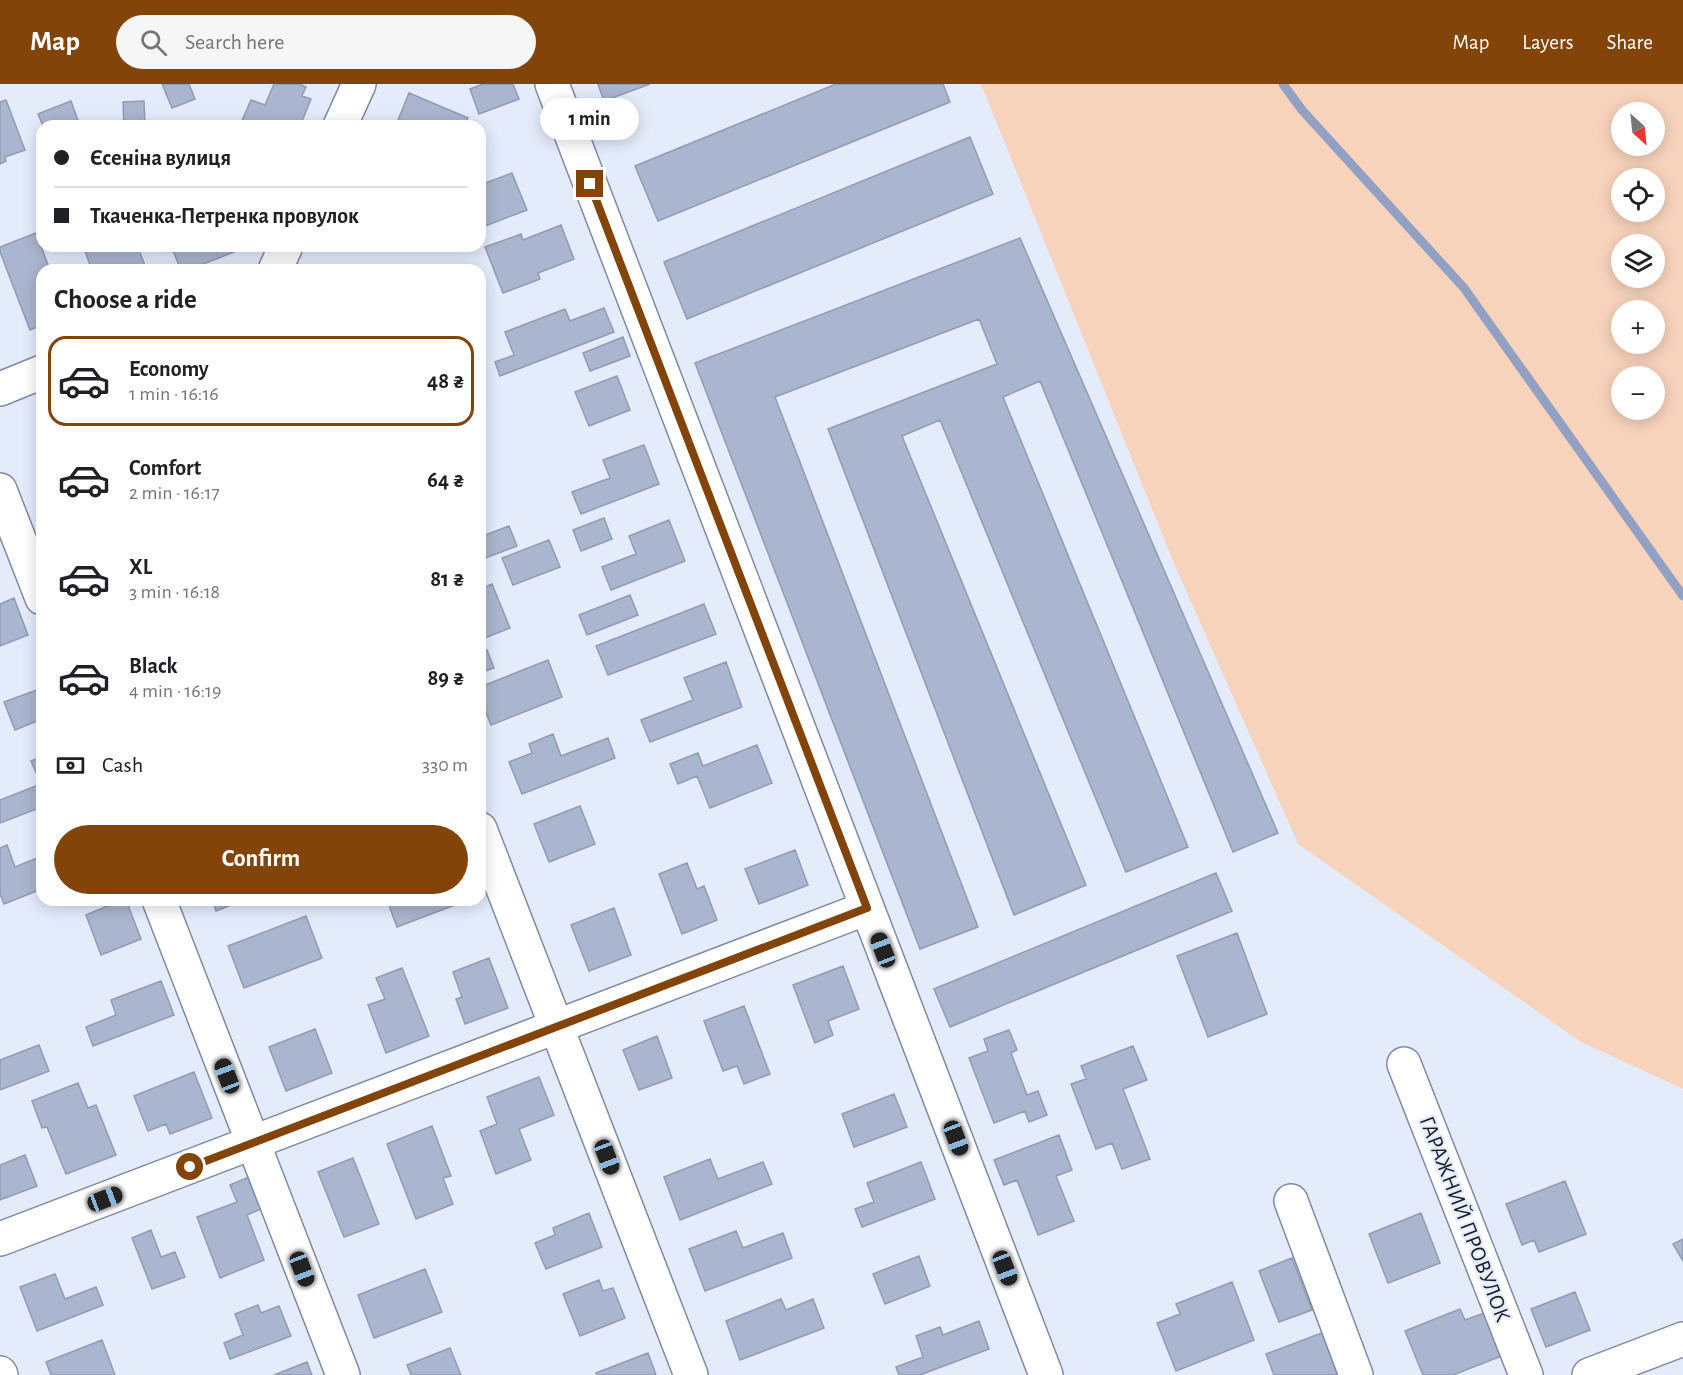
<!DOCTYPE html>
<html lang="en">
<head>
<meta charset="utf-8">
<style>
  :root { --surface:#fff; --page:#f6f6f6; --text:#202124; --muted:#757577; --line:#e0e0e0; --accent:#83440a }
  body { margin:0; font-family:"Alegreya Sans",sans-serif; background:var(--page); color:var(--text); height:100vh; display:flex; flex-direction:column; font-size:22px; white-space:nowrap }
  * { box-sizing:border-box; margin:0 }
  p { font-size:20px; color:var(--muted) }
  .icon { flex:none; width:33px; height:33px; fill:none; stroke:currentColor; stroke-width:2; stroke-linecap:round; stroke-linejoin:round }
  .map { position:relative; flex:1; overflow:hidden }
  .sheet { position:absolute; left:36px; top:180px; width:450px; height:642px; display:flex; flex-direction:column; background:var(--surface); border-radius:18px; box-shadow:0 3px 15px #0003 }
  .sheet>* { flex:none }
  .banner { position:absolute; left:36px; top:36px; width:450px; height:132px; border-radius:18px; box-shadow:0 3px 15px #0003; display:grid; align-content:center; height:132px; padding:0 18px; background:var(--surface) }
  .needle { width:39px; rotate:153deg }
  .buttons { position:absolute; left:1611px; top:18px; display:grid; gap:12px }
  .buttons a { display:grid; place-items:center; width:54px; height:54px; border-radius:50%; background:var(--surface); box-shadow:0 3px 15px #0003; font-size:30px }
  .end { position:absolute; width:27px; height:27px; margin:-14px; border:8px solid #83440a; background:#fff; box-shadow:0 0 0 3px #fff }
  .from { border-radius:50% }
  .bubble { position:absolute; height:42px; border-radius:21px; background:var(--surface); box-shadow:0 3px 15px #0003; font-size:20px; font-weight:600; line-height:42px; text-align:center }
  .car { position:absolute; width:18px; height:36px; margin:-18px -9px; border-radius:8px; box-shadow:0 0 4px 2px #0007; background:linear-gradient(#222 24%,#8ab4d8 0 40%,#222 0 76%,#8ab4d8 0 86%,#222 0) }
  .banner b { display:flex; align-items:center; gap:21px; height:57px; font-size:22px }
  .banner b+b { border-top:2px solid var(--line) }
  .banner i { width:15px; height:15px; background:var(--text) }
  ul { padding:0; list-style:none }
  li { display:flex; align-items:center; gap:18px; height:90px; margin:0 12px 9px; padding:0 6px; border:3px solid transparent; border-radius:18px }
  li div { flex:1 }
  li b { display:block; font-size:22px }
  li em { font-style:normal; font-weight:600 }
  li.selected { border-color:var(--accent) }
  li>.icon { width:54px; height:54px; stroke-width:1.5 }
  h2 { padding:0 18px; font-size:27px; line-height:72px }
  .pay { display:flex; align-items:center; gap:15px; height:66px; padding:0 18px; font-size:22px }
  .pay p { margin-inline-start:auto }
  .primary-button { display:flex; gap:12px; margin-top:auto; padding:12px 18px }
  .primary-button a { flex:1; height:69px; border-radius:36px; background:var(--accent); color:#fff; font-size:24px; font-weight:600; line-height:69px; text-align:center }
  header { display:flex; align-items:center; gap:36px; box-sizing:border-box; height:84px; padding:0 30px; background:var(--accent); color:#fff }
  header strong { font-size:28px }
  nav { display:flex; gap:33px; margin-inline-start:auto; font-size:21px }
  .search { width:420px; height:54px; background:var(--page); display:flex; align-items:center; gap:15px; box-sizing:border-box; padding:0 21px; border-radius:33px; color:var(--muted); font-size:22px }
  .map>svg:first-child { display:block }
  .green { fill:#f8d3bc; fill-rule:evenodd }
  .lines { fill:none; stroke-linecap:round; stroke-linejoin:round }
  .stream { stroke:#91a0c3; stroke-width:9 }
  .building { fill:#aab5cf; stroke:#909bb4; stroke-width:1.5 }
  .minor-casing { stroke:#7f8aa3; stroke-width:36 }
  .minor { stroke:#fff; stroke-width:33 }
  .route { stroke:#83440a; stroke-width:8 }
  .labels { text-anchor:middle; dominant-baseline:central; stroke-width:4.5; stroke-linejoin:round; paint-order:stroke }
  .street-label { font-size:22px; fill:#171b24; stroke:#e4ecfc }
</style>
</head>
<body>
<header>
<strong>Map</strong>
<div class="search"><svg class="icon" aria-label="search" viewBox="0 0 24 24"><circle cx="10" cy="10" r="6"/><path d="M15 15l6 6"/></svg>Search here</div>
<nav><a>Map</a><a>Layers</a><a>Share</a></nav>
</header>
<div class="map">
<svg width="1683" height="1291" viewBox="0 0 1683 1291">
  <rect width="100%" height="100%" fill="#e4ecfc"/>
  <path class="green" d="M 981,0 L 1683,0 L 1683,1005 L 1581,958 L 1298,760 L 1173,477 ZM 1622,28 L 1654,28 L 1654,62 L 1622,62 ZM 1622,94 L 1654,94 L 1654,128 L 1622,128 ZM 1622,160 L 1654,160 L 1654,194 L 1622,194 ZM 1622,226 L 1654,226 L 1654,260 L 1622,260 ZM 1622,292 L 1654,292 L 1654,326 L 1622,326 Z"/>
  <g class="lines">
    <path class="stream" d="M 1283,0 L 1302,26 L 1464,204 L 1683,512"/>
  </g>
  <path class="building" d="M 162,0 L 189,0 L 195,15 L 172,24 Z
    M 274,0 L 299,0 L 306,3 L 302,12 L 311,15 L 300,42 L 247,42 L 241,39 L 251,16 L 265,21 Z
    M 483,0 L 513,0 L 519,15 L 479,30 L 470,5 Z
    M 598,0 L 650,0 L 604,17 Z
    M 836,0 L 943,0 L 950,18 L 658,137 L 635,82 Z
    M 409,9 L 468,34 L 464,42 L 411,42 L 398,36 Z
    M 6,16 L 25,66 L 5,73 L 6,77 L 0,80 L 0,18 Z
    M 71,17 L 80,42 L 43,42 L 38,30 Z
    M 144,17 L 145,42 L 124,42 L 123,18 Z
    M 970,53 L 993,110 L 687,235 L 664,178 Z
    M 512,89 L 527,126 L 480,144 L 480,101 Z
    M 561,141 L 574,175 L 538,189 L 540,195 L 503,209 L 485,163 L 521,150 L 523,156 Z
    M 36,149 L 50,186 L 42,186 L 42,241 L 30,246 L 0,168 L 0,163 Z
    M 1020,154 L 1278,749 L 1233,768 L 1040,297 L 1003,313 L 1188,763 L 1126,788 L 940,336 L 902,352 L 1086,801 L 1014,831 L 828,345 L 997,280 L 979,235 L 775,313 L 978,843 L 920,865 L 695,279 Z
    M 83,162 L 137,162 L 147,186 L 92,186 Z
    M 171,162 L 232,162 L 234,168 L 188,186 L 181,186 Z
    M 604,224 L 614,248 L 500,292 L 495,278 L 514,271 L 505,248 L 565,225 L 570,237 Z
    M 623,253 L 630,272 L 590,287 L 583,269 Z
    M 617,292 L 630,326 L 589,342 L 575,308 Z
    M 644,361 L 659,400 L 581,430 L 572,408 L 610,394 L 603,376 Z
    M 604,434 L 612,455 L 581,467 L 573,446 Z
    M 669,436 L 685,477 L 611,506 L 602,483 L 636,470 L 629,452 Z
    M 509,442 L 517,462 L 480,476 L 480,453 Z
    M 549,456 L 560,483 L 513,501 L 502,474 Z
    M 492,500 L 510,544 L 480,556 L 480,505 Z
    M 630,511 L 638,531 L 587,551 L 579,531 Z
    M 14,514 L 28,551 L 0,562 L 0,520 Z
    M 704,520 L 716,550 L 608,591 L 596,562 Z
    M 487,566 L 494,584 L 480,589 L 480,568 Z
    M 548,576 L 562,613 L 491,641 L 480,613 L 480,603 Z
    M 726,578 L 742,623 L 650,658 L 641,636 L 693,616 L 684,594 Z
    M 42,604 L 42,635 L 15,646 L 4,618 Z
    M 553,650 L 561,672 L 608,654 L 615,674 L 522,710 L 509,678 L 532,669 L 529,660 Z
    M 757,661 L 772,699 L 710,724 L 697,692 L 678,700 L 670,680 L 698,669 L 703,682 Z
    M 42,673 L 42,723 L 0,739 L 0,716 L 41,700 L 31,677 Z
    M 580,722 L 595,760 L 549,778 L 534,740 Z
    M 7,761 L 15,783 L 42,772 L 42,805 L 4,820 L 0,810 L 0,764 Z
    M 795,766 L 808,801 L 759,820 L 745,785 Z
    M 687,779 L 697,805 L 704,802 L 717,836 L 682,850 L 659,790 Z
    M 1216,789 L 1232,827 L 950,943 L 934,905 Z
    M 122,816 L 126,816 L 141,855 L 101,871 L 86,831 Z
    M 212,816 L 244,816 L 216,827 Z
    M 387,816 L 468,816 L 397,843 Z
    M 614,824 L 631,871 L 589,887 L 571,841 Z
    M 306,832 L 322,874 L 244,904 L 228,862 Z
    M 1237,849 L 1267,930 L 1208,953 L 1177,872 Z
    M 489,874 L 508,924 L 465,940 L 456,915 L 462,913 L 453,888 Z
    M 843,882 L 859,925 L 828,937 L 833,951 L 815,959 L 793,901 Z
    M 402,884 L 429,952 L 386,969 L 368,921 L 385,915 L 376,894 Z
    M 161,897 L 174,931 L 93,962 L 86,943 L 116,931 L 111,916 Z
    M 744,922 L 770,990 L 744,1000 L 737,982 L 723,987 L 704,937 Z
    M 315,945 L 332,989 L 286,1007 L 269,963 Z
    M 1009,946 L 1017,966 L 1011,969 L 1027,1011 L 1038,1007 L 1047,1031 L 1029,1038 L 1025,1027 L 994,1039 L 969,974 L 988,967 L 984,955 Z
    M 657,952 L 672,994 L 639,1006 L 623,966 Z
    M 39,961 L 49,987 L 0,1006 L 0,976 Z
    M 1133,962 L 1147,996 L 1123,1005 L 1150,1075 L 1122,1085 L 1112,1059 L 1096,1065 L 1071,1000 L 1086,995 L 1081,982 Z
    M 194,988 L 212,1034 L 170,1050 L 166,1040 L 148,1047 L 134,1012 Z
    M 539,993 L 554,1031 L 519,1045 L 531,1076 L 496,1090 L 480,1047 L 497,1040 L 487,1013 Z
    M 78,999 L 88,1024 L 96,1021 L 116,1071 L 66,1090 L 47,1043 L 42,1044 L 32,1017 Z
    M 894,1010 L 907,1043 L 854,1063 L 842,1030 Z
    M 432,1042 L 451,1092 L 443,1094 L 453,1120 L 416,1135 L 387,1060 Z
    M 1059,1051 L 1072,1086 L 1056,1092 L 1074,1137 L 1038,1151 L 1017,1096 L 1004,1101 L 994,1076 Z
    M 25,1071 L 37,1102 L 0,1116 L 0,1081 Z
    M 353,1074 L 379,1140 L 344,1153 L 318,1088 Z
    M 710,1075 L 718,1095 L 763,1078 L 772,1100 L 680,1136 L 664,1093 Z
    M 921,1078 L 935,1115 L 862,1143 L 855,1125 L 874,1118 L 867,1099 Z
    M 249,1093 L 261,1125 L 247,1131 L 264,1176 L 220,1194 L 197,1133 L 237,1118 L 230,1101 Z
    M 1565,1097 L 1586,1150 L 1539,1168 L 1534,1156 L 1522,1161 L 1506,1120 Z
    M 589,1129 L 602,1163 L 546,1185 L 535,1159 L 555,1151 L 553,1144 Z
    M 1421,1129 L 1440,1179 L 1388,1199 L 1369,1150 Z
    M 151,1146 L 161,1173 L 175,1168 L 185,1193 L 152,1205 L 132,1154 Z
    M 736,1147 L 743,1164 L 783,1149 L 792,1174 L 705,1207 L 689,1165 Z
    M 1683,1155 L 1683,1177 L 1673,1160 Z
    M 919,1172 L 930,1202 L 885,1220 L 873,1190 Z
    M 1292,1174 L 1312,1226 L 1279,1238 L 1259,1187 Z
    M 425,1185 L 442,1228 L 374,1254 L 358,1211 Z
    M 55,1190 L 65,1215 L 96,1203 L 103,1221 L 37,1247 L 20,1203 Z
    M 599,1196 L 603,1207 L 613,1204 L 625,1234 L 580,1252 L 563,1210 Z
    M 1232,1198 L 1254,1256 L 1176,1287 L 1157,1239 L 1180,1230 L 1176,1220 Z
    M 1575,1208 L 1590,1246 L 1546,1263 L 1531,1225 Z
    M 781,1215 L 786,1226 L 813,1215 L 824,1244 L 740,1276 L 726,1237 Z
    M 258,1221 L 261,1229 L 279,1222 L 291,1252 L 230,1275 L 224,1259 L 243,1251 L 235,1230 Z
    M 1460,1225 L 1465,1236 L 1487,1228 L 1504,1271 L 1453,1291 L 1423,1291 L 1405,1247 Z
    M 979,1237 L 989,1265 L 920,1291 L 899,1291 L 896,1283 L 923,1273 L 916,1252 L 940,1243 L 943,1251 Z
    M 1327,1247 L 1343,1291 L 1274,1291 L 1266,1270 Z
    M 102,1256 L 115,1291 L 51,1291 L 46,1278 Z
    M 450,1264 L 461,1291 L 411,1291 L 407,1281 Z
    M 648,1269 L 656,1291 L 597,1291 L 596,1289 Z
    M 307,1278 L 312,1291 L 274,1291 Z"/>
  <g class="lines">
    <defs>
      <path id="minor" d="M 552,0 L 1046,1291
        M 340,42 L 359,0
        M 275,186 L 286,162
        M 0,305 L 42,288
        M 0,406 L 42,514
        M 480,745 L 691,1291
        M 159,816 L 343,1291
        M 1404,980 L 1526,1291
        M 1291,1117 L 1356,1291
        M 0,1155 L 867,824
        M 0,1289 L 1,1291
        M 1589,1291 L 1683,1255"/>
    </defs>
    <use href="#minor" class="minor-casing"/>
    <use href="#minor" class="minor"/>
  </g>
  <g class="lines">
    <path class="route" d="M 190,1083 L 867,824 L 590,100"/>
  </g>
  <g class="labels">
    <g class="street-label">
      <text transform="translate(1465 1135) rotate(69)">ГАРАЖНИЙ ПРОВУЛОК</text>
    </g>
  </g>
</svg>
<div class="buttons">
<a><svg class="needle" viewBox="-14 -14 28 28"><path d="M0-13l5 13h-10z" fill="#e53935"/><path d="M0 13l5-13h-10z" fill="#757577"/></svg></a>
<a><svg class="icon" aria-label="locate" viewBox="0 0 24 24"><circle cx="12" cy="12" r="6"/><path d="M12 2v4M12 18v4M2 12h4M18 12h4"/></svg></a>
<a><svg class="icon" aria-label="layers" viewBox="0 0 24 24"><path d="M12 4l9 5-9 5-9-5zM3 14l9 5 9-5"/></svg></a>
<a>+</a>
<a>−</a>
</div>
<i class="end from" style="left:190px;top:1083px"></i>
<i class="end" style="left:590px;top:100px"></i>
<div class="bubble" style="left:540px;top:14px;width:99px">1 min</div>
<i class="car" style="left:883px;top:866px;rotate:339deg"></i>
<i class="car" style="left:227px;top:992px;rotate:339deg"></i>
<i class="car" style="left:956px;top:1054px;rotate:159deg"></i>
<i class="car" style="left:607px;top:1073px;rotate:159deg"></i>
<i class="car" style="left:105px;top:1115px;rotate:69deg"></i>
<i class="car" style="left:1005px;top:1184px;rotate:159deg"></i>
<i class="car" style="left:302px;top:1185px;rotate:159deg"></i>
<div class="banner">
<b><i class="from"></i>Єсеніна вулиця</b>
<b><i></i>Ткаченка-Петренка провулок</b>
</div>
<section class="sheet">
<h2>Choose a ride</h2>
<ul>
<li class="selected"><svg class="icon" aria-label="car" viewBox="0 0 24 24"><path d="M5 17H2v-5l4-1 3-4h7l3 4 3 1v5h-3M9 17h6M6 11h13"/><circle cx="7" cy="17" r="2"/><circle cx="17" cy="17" r="2"/></svg><div><b>Economy</b><p>1 min · 16:16</p></div><em>48 ₴</em></li>
<li><svg class="icon" aria-label="car" viewBox="0 0 24 24"><path d="M5 17H2v-5l4-1 3-4h7l3 4 3 1v5h-3M9 17h6M6 11h13"/><circle cx="7" cy="17" r="2"/><circle cx="17" cy="17" r="2"/></svg><div><b>Comfort</b><p>2 min · 16:17</p></div><em>64 ₴</em></li>
<li><svg class="icon" aria-label="car" viewBox="0 0 24 24"><path d="M5 17H2v-5l4-1 3-4h7l3 4 3 1v5h-3M9 17h6M6 11h13"/><circle cx="7" cy="17" r="2"/><circle cx="17" cy="17" r="2"/></svg><div><b>XL</b><p>3 min · 16:18</p></div><em>81 ₴</em></li>
<li><svg class="icon" aria-label="car" viewBox="0 0 24 24"><path d="M5 17H2v-5l4-1 3-4h7l3 4 3 1v5h-3M9 17h6M6 11h13"/><circle cx="7" cy="17" r="2"/><circle cx="17" cy="17" r="2"/></svg><div><b>Black</b><p>4 min · 16:19</p></div><em>89 ₴</em></li>
</ul>
<div class="pay"><svg class="icon" aria-label="cash" viewBox="0 0 24 24"><path d="M3 7h18v10H3z"/><circle cx="12" cy="12" r="2"/></svg>Cash<p>330 m</p></div>
<div class="primary-button"><a>Confirm</a></div>
</section>
</div>
</body>
</html>
